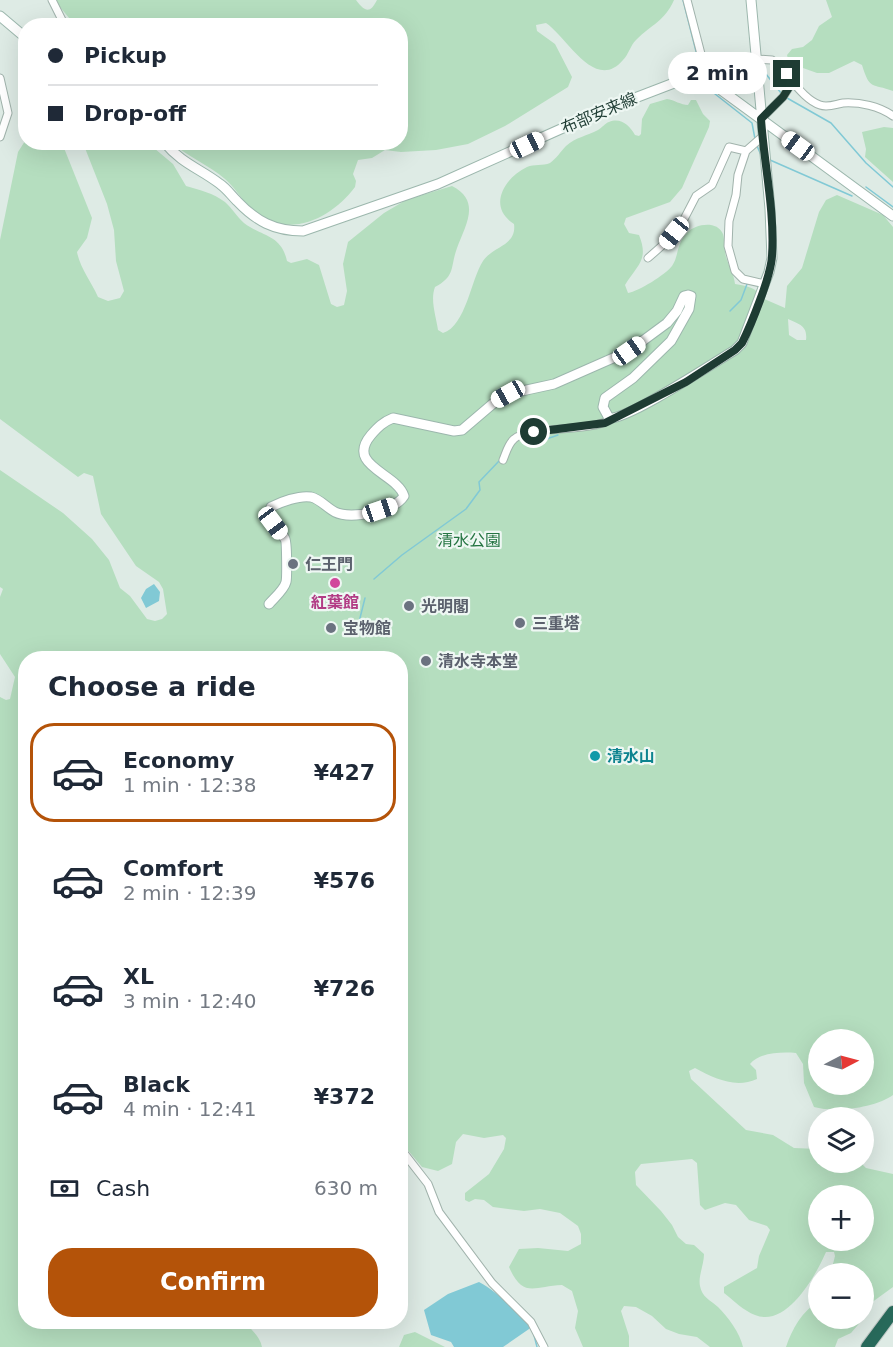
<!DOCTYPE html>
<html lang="en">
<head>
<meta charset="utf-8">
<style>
  :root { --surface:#fff; --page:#f2f2f3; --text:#1f2937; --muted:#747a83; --line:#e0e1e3; --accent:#b45309 }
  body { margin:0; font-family:"DejaVu Sans","Noto Sans JP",sans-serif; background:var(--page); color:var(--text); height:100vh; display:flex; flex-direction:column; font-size:22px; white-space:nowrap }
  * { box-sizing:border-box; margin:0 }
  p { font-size:20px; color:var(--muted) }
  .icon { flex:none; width:33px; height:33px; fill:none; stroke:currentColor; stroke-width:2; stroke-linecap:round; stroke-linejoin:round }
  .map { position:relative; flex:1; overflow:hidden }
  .sheet { position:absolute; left:18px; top:651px; width:390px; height:678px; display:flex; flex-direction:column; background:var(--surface); border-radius:24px; box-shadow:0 6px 24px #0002 }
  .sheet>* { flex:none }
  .banner { position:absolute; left:18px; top:18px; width:390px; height:132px; border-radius:24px; box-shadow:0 6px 24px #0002; display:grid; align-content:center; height:132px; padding:0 30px; background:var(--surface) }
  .needle { width:39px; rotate:84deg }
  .tools { position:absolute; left:808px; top:1029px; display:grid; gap:12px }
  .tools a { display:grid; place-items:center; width:66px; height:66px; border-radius:50%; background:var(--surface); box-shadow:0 6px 24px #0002; font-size:30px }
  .end { position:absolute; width:27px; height:27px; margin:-14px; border:8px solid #1e3c33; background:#fff; box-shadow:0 0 0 3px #fff }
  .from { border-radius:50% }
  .bubble { position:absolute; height:42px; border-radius:21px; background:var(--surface); box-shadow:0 6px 24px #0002; font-size:20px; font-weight:700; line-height:42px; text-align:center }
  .car { position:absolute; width:18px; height:36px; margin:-18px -9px; border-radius:8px; box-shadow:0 0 4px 2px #0007; background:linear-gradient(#fff 24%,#345 0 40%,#fff 0 76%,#345 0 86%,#fff 0) }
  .banner b { display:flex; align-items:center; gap:21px; height:57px; font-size:22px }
  .banner b+b { border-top:2px solid var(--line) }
  .banner i { width:15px; height:15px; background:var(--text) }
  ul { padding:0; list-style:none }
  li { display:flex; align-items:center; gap:18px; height:99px; margin:0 12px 9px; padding:0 18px; border:3px solid transparent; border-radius:24px }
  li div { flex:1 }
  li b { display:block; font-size:22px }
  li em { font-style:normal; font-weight:700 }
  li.active { border-color:var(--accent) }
  li>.icon { width:54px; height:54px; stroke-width:1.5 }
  h2 { padding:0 30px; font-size:27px; line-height:72px }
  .pay { display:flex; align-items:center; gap:15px; height:66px; padding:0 30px; font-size:22px }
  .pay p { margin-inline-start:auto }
  .button { display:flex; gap:12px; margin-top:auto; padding:12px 30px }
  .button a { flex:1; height:69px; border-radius:24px; background:var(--accent); color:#fff; font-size:24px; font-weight:700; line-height:69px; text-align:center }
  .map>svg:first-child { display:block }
  .green { fill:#b5debf; fill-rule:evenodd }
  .water { fill:#81c9d5 }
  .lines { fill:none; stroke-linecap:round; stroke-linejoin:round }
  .stream { stroke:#81c9d5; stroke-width:1.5 }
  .minor-casing { stroke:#a1b3ac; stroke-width:9 }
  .secondary-casing { stroke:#9cb7ad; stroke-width:11 }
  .motorway-casing { stroke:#c0c8c6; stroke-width:14 }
  .minor { stroke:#fff; stroke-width:7 }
  .secondary { stroke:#fff; stroke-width:9 }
  .motorway { stroke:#286a5b; stroke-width:12 }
  .route { stroke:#1e3c33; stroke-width:8 }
  .worship-dot { fill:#6b7280; stroke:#eef7f3; stroke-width:2 }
  .hotel-dot { fill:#d1479c; stroke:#eef7f3; stroke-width:2 }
  .culture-dot { fill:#0f9aa8; stroke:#eef7f3; stroke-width:2 }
  .labels { text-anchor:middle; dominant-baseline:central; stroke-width:4.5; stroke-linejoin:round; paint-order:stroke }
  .street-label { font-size:16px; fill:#1e3c33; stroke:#eef7f3 }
  .park-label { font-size:16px; fill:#267543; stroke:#eef7f3 }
  .worship-label { font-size:16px; font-weight:bold; fill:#5b616d; stroke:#eef7f3; text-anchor:start }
  .hotel-label { font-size:16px; font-weight:bold; fill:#b23c85; stroke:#eef7f3 }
  .culture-label { font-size:16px; font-weight:bold; fill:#0d838f; stroke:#eef7f3; text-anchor:start }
</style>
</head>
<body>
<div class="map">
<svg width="893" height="1347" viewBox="0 0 893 1347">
  <rect width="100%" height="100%" fill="#deebe5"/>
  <path class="green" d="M 54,0 L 356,0 C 365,12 370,14 377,0 L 674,0 C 664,22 652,24 636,40 C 630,46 629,54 623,60 C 595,93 567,37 546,23 L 536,25 L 537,31 L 555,44 L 572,77 L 568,87 L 505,126 L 468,144 L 436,150 L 401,152 L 385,150 L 372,158 L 358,160 L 353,174 L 356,181 L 355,187 C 334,215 295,238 260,216 C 245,207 238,190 225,179 C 209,165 188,157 172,143 L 400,142 L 400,26 L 75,25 Z
    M 826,0 L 893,0 L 893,91 C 872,83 870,91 862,65 L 854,61 L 829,73 L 817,73 L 789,63 L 787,55 L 792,49 L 803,47 L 812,40 L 819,26 L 832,17 Z
    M 667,99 C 674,100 681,105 688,105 L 691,100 L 696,100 L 703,114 L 710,121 L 709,127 L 682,188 L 670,202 L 626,218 L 624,224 L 629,233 L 639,235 C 649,260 638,264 625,285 L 628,293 C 639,291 665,275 672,266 C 679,256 676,244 687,233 C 695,224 717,220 723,234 C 725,241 724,250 726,257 C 729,267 734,274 735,284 C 747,286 756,287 762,298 L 785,308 L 787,286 L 802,268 L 819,212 L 826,200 L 837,195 L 883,215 L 893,227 L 893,1095 C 875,1108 835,1113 814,1107 L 804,1083 L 803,1064 L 796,1053 C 782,1052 760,1052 750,1064 L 756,1070 L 757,1079 C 735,1089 714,1078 695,1068 L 689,1071 L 691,1079 L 746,1130 L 773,1135 L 794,1148 L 819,1149 L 819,1162 L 861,1163 L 866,1168 L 893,1174 L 893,1287 L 871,1303 L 864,1317 L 864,1274 L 849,1273 L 836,1270 L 833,1264 L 835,1256 L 834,1252 L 826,1252 C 816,1275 787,1328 755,1315 C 744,1311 733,1300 724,1293 L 724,1287 L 757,1268 L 759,1256 L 770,1230 L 767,1226 L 749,1220 L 736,1205 L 725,1203 L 705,1210 L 700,1205 L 697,1163 L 692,1159 L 641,1164 L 635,1172 L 636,1185 L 661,1211 L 672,1225 L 678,1237 L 686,1244 L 694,1245 L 704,1254 C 704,1265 698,1276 700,1286 C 702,1297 710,1300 718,1307 C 728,1317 740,1333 743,1347 L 710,1347 L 697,1337 L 679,1334 L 666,1329 L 652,1316 L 636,1307 L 624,1306 L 621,1311 L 629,1336 L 629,1347 L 583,1347 L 575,1328 L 578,1311 L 572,1291 L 562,1285 C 534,1286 523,1299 509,1267 L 519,1249 L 538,1248 L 568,1251 L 581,1244 L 581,1234 L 578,1226 L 560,1213 L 540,1209 L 524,1211 L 493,1207 L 484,1200 L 475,1199 L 469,1202 L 465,1200 L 465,1193 L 489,1174 L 504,1149 L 506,1138 L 503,1135 L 484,1138 L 463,1134 L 456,1142 L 452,1164 L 438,1171 L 422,1167 L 401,1142 L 400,658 L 26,658 L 26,1322 L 245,1322 C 251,1330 260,1336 262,1347 L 0,1347 L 0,697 L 6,700 L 10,699 L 15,677 L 0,654 L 0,597 L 3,589 L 0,587 L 0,470 L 63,513 L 92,539 L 109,560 L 120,588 L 130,596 L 147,619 L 155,621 L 162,619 L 167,614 L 163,589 L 159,582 L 136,566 L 101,514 L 93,476 L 84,473 L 78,477 L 0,419 L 0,240 L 18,152 L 25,141 L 26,142 L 62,143 L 92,218 L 87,238 L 77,252 C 80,268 91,281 98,297 L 108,301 L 120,298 L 124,291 L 116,261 L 114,230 L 107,204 L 83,143 L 148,143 L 173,164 L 186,186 C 200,190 213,193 225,202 C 232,208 237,217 244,223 C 262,237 281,234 287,261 L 291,263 L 307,259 L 319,265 L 331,304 L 337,307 L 344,305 L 347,291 L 343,264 L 348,242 L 384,213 L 406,200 L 452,186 C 482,201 465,226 457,248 C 450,267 456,276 435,287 C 430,300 436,316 438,330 L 443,333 C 466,326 471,279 483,261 C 493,246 517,246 514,224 C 487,207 504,178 527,167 C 534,164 543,166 550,163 C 556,159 561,151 566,146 C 576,137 587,136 598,130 C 602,128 605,123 609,122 C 621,117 630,126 635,135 L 639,136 L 641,134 L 642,119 L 650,104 ZM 788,319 C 798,324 808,325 806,340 L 797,340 L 789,335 ZM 819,1040 L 864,1040 L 864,1084 L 819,1084 ZM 819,1196 L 864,1196 L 864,1240 L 819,1240 Z
    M 884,127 L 893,128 L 893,182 L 865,157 L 866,149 L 862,132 Z
    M 819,1301 L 819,1318 L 863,1319 L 851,1333 L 838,1339 L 835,1347 L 786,1347 C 792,1329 802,1311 819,1301 Z
    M 415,1332 L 445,1347 L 399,1347 L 404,1335 Z"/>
  <path class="water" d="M 154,584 L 160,592 L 159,601 L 146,608 L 141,598 L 146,589 Z
    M 479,1282 C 498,1292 516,1311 531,1327 L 529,1329 L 503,1347 L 454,1347 L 451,1342 L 431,1335 L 424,1310 L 448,1294 Z"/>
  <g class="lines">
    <path class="stream" d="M 683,0 L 700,67 L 704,77
      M 710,66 L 753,64
      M 762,69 L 781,93
      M 708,86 L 710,90 L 752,123 L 755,139
      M 787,98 L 831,123 L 866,163 L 893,187
      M 757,146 L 761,155
      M 770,160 L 852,196
      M 866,187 L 893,207
      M 730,311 L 741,300 L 747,284 L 749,283
      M 535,443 L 558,435
      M 374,579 L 402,555 L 466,509 L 480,490 L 479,482 L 499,461 L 502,461
      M 359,622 L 365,598
      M 534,1335 L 537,1347"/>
    <defs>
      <path id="minor" d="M 52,0 L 65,26
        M 687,0 L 701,54 L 713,84
        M 756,59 L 772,60 C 788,73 802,99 820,105 C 828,108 836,104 843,103 C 860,102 879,106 893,116
        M 0,78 L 8,113 L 0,137
        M 761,119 L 783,97 L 793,81
        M 746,151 L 738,175 L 736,195 L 729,221 L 728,246 L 735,271 L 743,279 L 765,284
        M 648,258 L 665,243 L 682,223 L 696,196 L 712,185 L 729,147 L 746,151 L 762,137
        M 503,460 C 506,453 508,444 514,439 C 529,425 588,433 612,419
        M 400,1148 L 428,1184 L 439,1212 L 492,1283 L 531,1322 L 544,1347"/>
      <path id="secondary" d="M 0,16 L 26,38
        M 164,142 C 182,164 199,168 220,184 C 227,189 231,195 237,201 C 256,221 274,231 303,231 L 438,184 L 601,111 L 674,83 L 688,79 L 701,80 L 713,84 L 893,216
        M 269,604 C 274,598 284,590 286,582 C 287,578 287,542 285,539 C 281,531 273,523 269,515 L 271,507 C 281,502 299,495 311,497 C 320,499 327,508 335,512 C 351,520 395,511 404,496 C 397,473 345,466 371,435 C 378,427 383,422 393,418 L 454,431 L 462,430 L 496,401 L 508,394 L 554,384 L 629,351 L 667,323 L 677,311 L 684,296 L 688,295 L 691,296 L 689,309 L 671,341 L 633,378 L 605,398 L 603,407 L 609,418 C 626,421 715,362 735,350 L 742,343 L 769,272 L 772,258 L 770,209 L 751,0"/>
      <path id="motorway" d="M 867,1347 L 893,1312"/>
    </defs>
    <use href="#minor" class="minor-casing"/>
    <use href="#secondary" class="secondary-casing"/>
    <use href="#motorway" class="motorway-casing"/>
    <use href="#minor" class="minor"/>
    <use href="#secondary" class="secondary"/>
    <use href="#motorway" class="motorway"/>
  </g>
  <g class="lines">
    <path class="route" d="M 534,432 L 605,423 L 686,382 L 735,350 L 742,343 C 751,325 771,276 772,256 C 775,211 764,164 761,119 L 783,97 L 793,81 L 787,74"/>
  </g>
  <g class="worship-dot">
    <circle cx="293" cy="564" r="6"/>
    <circle cx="409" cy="606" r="6"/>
    <circle cx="520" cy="623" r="6"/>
    <circle cx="331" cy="628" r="6"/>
    <circle cx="426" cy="661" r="6"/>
  </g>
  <circle class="hotel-dot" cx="335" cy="583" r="6"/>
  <circle class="culture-dot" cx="595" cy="756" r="6"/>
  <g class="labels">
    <g class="street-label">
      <text transform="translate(599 113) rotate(-23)">布部安来線</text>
    </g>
    <g class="park-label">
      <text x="469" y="540">清水公園</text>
    </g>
    <g class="worship-label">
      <text x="305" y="564">仁王門</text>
      <text x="421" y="606">光明閣</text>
      <text x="532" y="623">三重塔</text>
      <text x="343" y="628">宝物館</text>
      <text x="438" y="661">清水寺本堂</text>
    </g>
    <g class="hotel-label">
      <text x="335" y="602">紅葉館</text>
    </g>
    <g class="culture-label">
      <text x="607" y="756">清水山</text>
    </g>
  </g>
</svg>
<div class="tools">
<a><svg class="needle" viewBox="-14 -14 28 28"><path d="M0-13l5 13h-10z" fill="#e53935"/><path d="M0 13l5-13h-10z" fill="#747a83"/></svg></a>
<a><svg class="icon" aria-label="layers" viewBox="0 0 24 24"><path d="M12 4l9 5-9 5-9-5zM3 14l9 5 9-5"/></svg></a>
<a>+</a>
<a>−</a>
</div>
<i class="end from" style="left:534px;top:432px"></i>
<i class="end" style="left:787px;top:74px"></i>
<div class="bubble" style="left:668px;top:52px;width:99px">2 min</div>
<i class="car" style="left:527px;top:145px;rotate:65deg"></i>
<i class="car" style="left:798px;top:146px;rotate:306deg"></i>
<i class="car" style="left:674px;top:233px;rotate:219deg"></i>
<i class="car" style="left:629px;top:351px;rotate:55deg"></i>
<i class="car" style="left:508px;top:394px;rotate:241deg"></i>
<i class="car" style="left:380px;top:510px;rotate:71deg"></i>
<i class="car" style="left:273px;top:523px;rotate:143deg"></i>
<div class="banner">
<b><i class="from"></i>Pickup</b>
<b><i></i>Drop-off</b>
</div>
<section class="sheet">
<h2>Choose a ride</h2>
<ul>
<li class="active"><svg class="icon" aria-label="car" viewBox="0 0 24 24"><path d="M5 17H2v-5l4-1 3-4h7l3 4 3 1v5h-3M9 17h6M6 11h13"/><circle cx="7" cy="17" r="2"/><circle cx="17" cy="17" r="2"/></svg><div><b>Economy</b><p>1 min · 12:38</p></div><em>¥427</em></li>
<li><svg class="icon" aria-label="car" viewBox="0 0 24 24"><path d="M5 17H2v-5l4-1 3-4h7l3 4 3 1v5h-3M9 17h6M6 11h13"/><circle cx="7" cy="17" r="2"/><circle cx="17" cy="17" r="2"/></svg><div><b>Comfort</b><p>2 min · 12:39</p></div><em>¥576</em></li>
<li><svg class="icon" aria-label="car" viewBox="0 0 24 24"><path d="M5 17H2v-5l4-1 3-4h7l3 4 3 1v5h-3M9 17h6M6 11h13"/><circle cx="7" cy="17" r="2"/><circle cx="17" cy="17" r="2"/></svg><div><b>XL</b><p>3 min · 12:40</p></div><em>¥726</em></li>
<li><svg class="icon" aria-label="car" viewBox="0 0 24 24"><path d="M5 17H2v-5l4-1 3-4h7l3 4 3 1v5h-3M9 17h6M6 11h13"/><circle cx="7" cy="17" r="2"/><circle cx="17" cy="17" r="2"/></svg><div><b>Black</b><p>4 min · 12:41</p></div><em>¥372</em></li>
</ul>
<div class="pay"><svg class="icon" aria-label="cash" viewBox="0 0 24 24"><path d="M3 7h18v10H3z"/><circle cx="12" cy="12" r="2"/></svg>Cash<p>630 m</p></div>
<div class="button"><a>Confirm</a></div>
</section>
</div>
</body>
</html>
